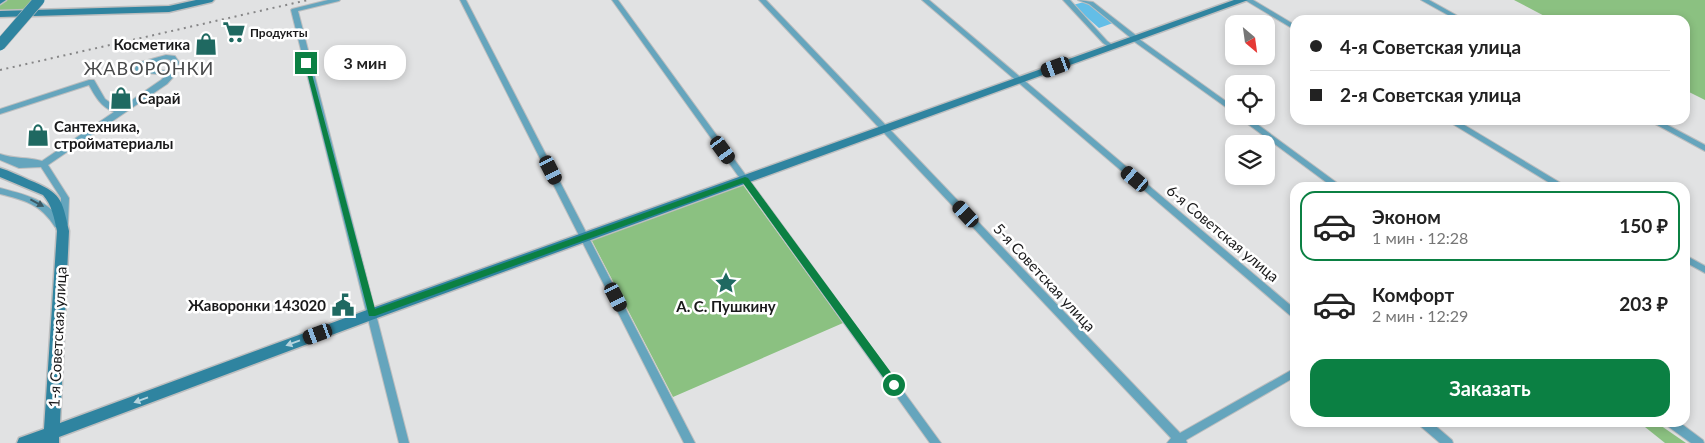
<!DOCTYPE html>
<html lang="ru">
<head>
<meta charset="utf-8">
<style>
  :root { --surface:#fff; --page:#f6f6f6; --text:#222; --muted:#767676; --line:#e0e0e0; --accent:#0b8043 }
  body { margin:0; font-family:Lato,sans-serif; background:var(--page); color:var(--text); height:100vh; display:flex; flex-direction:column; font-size:19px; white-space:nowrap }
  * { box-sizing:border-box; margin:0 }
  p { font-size:16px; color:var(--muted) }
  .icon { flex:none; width:28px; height:28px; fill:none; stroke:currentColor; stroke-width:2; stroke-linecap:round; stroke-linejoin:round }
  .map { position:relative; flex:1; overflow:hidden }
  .sheet { position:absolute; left:1290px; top:182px; width:400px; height:245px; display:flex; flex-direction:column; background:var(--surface); border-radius:15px; box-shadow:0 2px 8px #0003 }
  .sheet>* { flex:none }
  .banner { position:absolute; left:1290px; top:15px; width:400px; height:110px; border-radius:15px; box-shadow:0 2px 8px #0003; display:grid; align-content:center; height:110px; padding:0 20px; background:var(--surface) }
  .needle { width:32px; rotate:151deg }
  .fabs { position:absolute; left:1225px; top:15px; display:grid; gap:10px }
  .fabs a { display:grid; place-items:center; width:50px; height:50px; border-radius:10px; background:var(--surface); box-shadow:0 2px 8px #0003; font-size:25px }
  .end { position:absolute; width:22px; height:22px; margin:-11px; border:6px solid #0b8043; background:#fff; box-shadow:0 0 0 2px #fff }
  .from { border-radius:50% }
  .bubble { position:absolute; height:35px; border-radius:15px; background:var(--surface); box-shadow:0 2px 8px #0003; font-size:16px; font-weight:700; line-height:35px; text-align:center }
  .car { position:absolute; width:15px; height:30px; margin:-15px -8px; border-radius:6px; box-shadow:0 0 4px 1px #0007; background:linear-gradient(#222 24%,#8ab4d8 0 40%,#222 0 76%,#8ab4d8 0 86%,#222 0) }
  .banner b { display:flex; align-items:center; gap:18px; height:48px; font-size:19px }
  .banner b+b { border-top:1px solid var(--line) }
  .banner i { width:12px; height:12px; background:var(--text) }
  ul { padding:9px 0 0; list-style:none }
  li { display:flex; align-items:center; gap:15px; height:70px; margin:0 10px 8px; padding:0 10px; border:2px solid transparent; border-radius:15px }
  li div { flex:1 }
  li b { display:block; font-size:19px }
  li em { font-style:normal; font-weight:700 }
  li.on { border-color:var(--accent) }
  li>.icon { width:45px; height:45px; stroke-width:1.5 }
  .button { display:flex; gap:10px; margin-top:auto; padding:10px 20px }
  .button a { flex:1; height:58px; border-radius:15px; background:var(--accent); color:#fff; font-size:20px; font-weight:700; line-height:58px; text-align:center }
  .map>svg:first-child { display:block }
  .green { fill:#8bc181 }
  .water { fill:#63bee7 }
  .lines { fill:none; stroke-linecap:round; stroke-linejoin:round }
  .street-casing { stroke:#bdbebf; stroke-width:2 }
  .secondary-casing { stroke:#bdbebf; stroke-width:3 }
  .street { fill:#65a5bd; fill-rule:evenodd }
  .secondary { fill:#2f84a0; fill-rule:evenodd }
  .rail { stroke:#868687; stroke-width:2; stroke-dasharray:2 4.5; stroke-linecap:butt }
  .secondary-bridge-casing { stroke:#bdbebf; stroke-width:12; stroke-linecap:butt }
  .secondary-bridge { stroke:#2f84a0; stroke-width:11 }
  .oneway { fill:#3c5964 }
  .oneway2 { fill:#b6d4de }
  .route { fill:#0b8043 }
  .labels { text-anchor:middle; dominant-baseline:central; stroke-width:5; stroke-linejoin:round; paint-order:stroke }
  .far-poi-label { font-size:12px; font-weight:bold; fill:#1a1a1b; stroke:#fff; text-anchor:start }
  .poi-label { font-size:15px; font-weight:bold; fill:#1a1a1b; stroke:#fff; text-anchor:end }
  .street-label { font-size:15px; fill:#1a1a1b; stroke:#fff }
  .quarter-label { font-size:18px; letter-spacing:1px; fill:#48494a; stroke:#fff }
</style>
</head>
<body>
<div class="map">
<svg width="1705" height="443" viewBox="0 0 1705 443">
  <rect width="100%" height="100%" fill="#e1e2e3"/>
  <path class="green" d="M 2,0 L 35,0 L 23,11 L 0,11 L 0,2 Z
    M 1514,0 L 1705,0 L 1705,100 L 1685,90 L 1685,20 L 1552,20 Z
    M 743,185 L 843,323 L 673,397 L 591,239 Z
    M 1640,423 L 1657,423 L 1686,443 L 1665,443 Z"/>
  <path class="water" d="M 1084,2 L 1094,5 L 1113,23 L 1099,28 L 1073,5 Z"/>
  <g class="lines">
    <defs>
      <path id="street" d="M 328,0 L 340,0 L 339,1 L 298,11 L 409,443 L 399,443 L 291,10 L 292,9 Z
        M 460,0 L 466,0 L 695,443 L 684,443 Z
        M 612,0 L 618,0 L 941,443 L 930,443 Z
        M 759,0 L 766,0 L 1180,433 L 1295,368 L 1295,377 L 1186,440 L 1187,443 L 1167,443 L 1171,438 Z
        M 922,0 L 929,0 L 1295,309 L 1295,318 L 1292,317 Z
        M 1063,0 L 1070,0 L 1107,41 L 1114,46 L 1114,48 L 1110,48 L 1103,43 Z
        M 1078,0 L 1093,2 L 1138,37 L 1139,39 L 1234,107 L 1234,113 L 1132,40 L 1131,38 L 1089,4 Z
        M 1245,0 L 1253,0 L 1295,25 L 1295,30 Z
        M 1421,0 L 1429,0 L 1465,20 L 1457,20 Z
        M 166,55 L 175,56 L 179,62 L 176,74 L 167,84 L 48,165 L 69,198 L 68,224 L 67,226 L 58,228 L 55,227 C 41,204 24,200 0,194 L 0,188 C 23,194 47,199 60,220 L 61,198 L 41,167 L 19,168 L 0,160 L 0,154 C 14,159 28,157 42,161 L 114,112 C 101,107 95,96 89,85 L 0,114 L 0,109 L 89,80 L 94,80 L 105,99 L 119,109 L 161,80 L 166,75 L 137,72 L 135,69 L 137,63 ZM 166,59 L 170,60 L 171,62 L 169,71 L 143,68 L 143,66 Z
        M 1237,116 L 1246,116 L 1344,188 L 1334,188 Z
        M 1446,120 L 1456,120 L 1569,188 L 1558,188 Z
        M 1648,120 L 1658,120 L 1705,145 L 1705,151 Z
        M 1685,255 L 1705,266 L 1705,273 L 1685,262 Z
        M 1418,422 L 1431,422 L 1452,440 L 1453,443 L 1440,443 L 1419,425 Z
        M 1665,422 L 1679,422 L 1703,440 L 1704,443 L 1691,443 L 1666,425 Z"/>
      <path id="secondary" d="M 0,0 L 6,0 L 0,4 Z
        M 196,0 L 214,0 L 212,2 L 169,12 L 0,17 L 0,11 L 169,6 Z
        M 1234,0 L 1248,0 L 377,318 L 59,437 L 59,443 L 17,443 L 19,438 L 44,429 L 57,231 C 54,218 52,205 43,195 L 0,177 L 0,168 C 10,171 20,176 29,180 C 61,193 62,198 69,231 L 60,423 L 367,310 Z"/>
    </defs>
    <use href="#street" class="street-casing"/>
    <use href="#secondary" class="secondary-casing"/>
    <use href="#street" class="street"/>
    <use href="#secondary" class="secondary"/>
    <path class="rail" d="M 0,70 L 308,0"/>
    <defs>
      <path id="secondary-bridge" d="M 0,45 L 39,0"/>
    </defs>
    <use href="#secondary-bridge" class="secondary-bridge-casing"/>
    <use href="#secondary-bridge" class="secondary-bridge"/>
  </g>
  <defs><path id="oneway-solid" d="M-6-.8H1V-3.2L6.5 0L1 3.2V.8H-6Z" transform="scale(1.25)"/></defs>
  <use class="oneway" href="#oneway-solid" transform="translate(37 203) rotate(28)"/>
  <g class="oneway2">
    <use href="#oneway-solid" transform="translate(293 343) rotate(160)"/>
    <use href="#oneway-solid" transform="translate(141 400) rotate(160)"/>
  </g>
  <path class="route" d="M 304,61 L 309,63 L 375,309 L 745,177 L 748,178 L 898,382 L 898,388 L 891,388 L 743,183 L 375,316 L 369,316 Z"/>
  <defs>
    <symbol id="supermarket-bare" viewBox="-9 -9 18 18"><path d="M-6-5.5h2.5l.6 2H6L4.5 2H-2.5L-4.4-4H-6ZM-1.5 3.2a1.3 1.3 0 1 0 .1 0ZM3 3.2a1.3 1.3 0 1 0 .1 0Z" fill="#1f6961" stroke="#fff" stroke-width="2.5" paint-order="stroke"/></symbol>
    <symbol id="shop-bare" viewBox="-9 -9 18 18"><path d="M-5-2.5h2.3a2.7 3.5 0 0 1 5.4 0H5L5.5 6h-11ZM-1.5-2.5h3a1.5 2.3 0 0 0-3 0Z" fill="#1f6961" stroke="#fff" stroke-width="2.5" paint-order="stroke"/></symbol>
    <symbol id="sight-bare" viewBox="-9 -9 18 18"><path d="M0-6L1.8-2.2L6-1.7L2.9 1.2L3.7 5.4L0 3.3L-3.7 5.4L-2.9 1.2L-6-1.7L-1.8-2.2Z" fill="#1f6961" stroke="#fff" stroke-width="2.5" paint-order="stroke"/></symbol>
    <symbol id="civic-bare" viewBox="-9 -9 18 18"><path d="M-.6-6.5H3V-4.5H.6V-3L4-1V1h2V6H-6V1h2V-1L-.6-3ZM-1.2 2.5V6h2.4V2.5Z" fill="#1f6961" stroke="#fff" stroke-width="2.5" paint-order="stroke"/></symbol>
  </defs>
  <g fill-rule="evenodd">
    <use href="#supermarket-bare" x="218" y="16" width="32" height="32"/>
    <use href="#shop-bare" x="190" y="28" width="32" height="32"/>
    <use href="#shop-bare" x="105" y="82" width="32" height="32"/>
    <use href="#shop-bare" x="22" y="119" width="32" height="32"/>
    <use href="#sight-bare" x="710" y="267" width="32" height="32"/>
    <use href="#civic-bare" x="327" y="289" width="32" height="32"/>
  </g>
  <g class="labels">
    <g class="far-poi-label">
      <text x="250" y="32">Продукты</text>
    </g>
    <g class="poi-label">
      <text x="190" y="44">Косметика</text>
      <text x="138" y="98" text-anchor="start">Сарай</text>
      <text x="54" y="126" text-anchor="start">Сантехника,<tspan x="54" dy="17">стройматериалы</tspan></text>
      <text x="326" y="305">Жаворонки 143020</text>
      <text x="726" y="306" text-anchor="middle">А. С. Пушкину</text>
    </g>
    <g class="street-label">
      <text transform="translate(1223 233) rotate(40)">6-я Советская улица</text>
      <text transform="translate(1045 277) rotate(47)">5-я Советская улица</text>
      <text transform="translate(57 337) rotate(-87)">1-я Советская улица</text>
    </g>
    <g class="quarter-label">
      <text x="149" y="68">ЖАВОРОНКИ</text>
    </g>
  </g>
</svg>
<div class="fabs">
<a><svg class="needle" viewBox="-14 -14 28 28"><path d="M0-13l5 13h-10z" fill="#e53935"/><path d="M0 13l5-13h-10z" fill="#767676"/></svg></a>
<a><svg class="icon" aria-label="locate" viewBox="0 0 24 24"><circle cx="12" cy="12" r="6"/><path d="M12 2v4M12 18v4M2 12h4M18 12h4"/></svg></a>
<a><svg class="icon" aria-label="layers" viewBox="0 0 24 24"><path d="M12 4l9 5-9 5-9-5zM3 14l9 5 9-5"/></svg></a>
</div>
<i class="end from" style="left:894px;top:385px"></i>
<i class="end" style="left:306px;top:63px"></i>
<div class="bubble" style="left:324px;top:45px;width:82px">3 мин</div>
<i class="car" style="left:1056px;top:67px;rotate:250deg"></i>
<i class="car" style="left:723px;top:150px;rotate:144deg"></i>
<i class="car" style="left:551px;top:170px;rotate:153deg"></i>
<i class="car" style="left:1135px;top:179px;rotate:310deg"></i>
<i class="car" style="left:966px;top:214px;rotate:317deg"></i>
<i class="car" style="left:616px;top:297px;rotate:153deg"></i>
<i class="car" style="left:318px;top:334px;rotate:250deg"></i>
<div class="banner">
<b><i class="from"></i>4-я Советская улица</b>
<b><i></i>2-я Советская улица</b>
</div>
<section class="sheet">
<ul>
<li class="on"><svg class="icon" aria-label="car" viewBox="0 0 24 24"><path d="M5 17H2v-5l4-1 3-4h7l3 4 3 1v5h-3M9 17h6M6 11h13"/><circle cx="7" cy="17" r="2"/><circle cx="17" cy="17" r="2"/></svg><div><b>Эконом</b><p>1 мин · 12:28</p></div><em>150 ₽</em></li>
<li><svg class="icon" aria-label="car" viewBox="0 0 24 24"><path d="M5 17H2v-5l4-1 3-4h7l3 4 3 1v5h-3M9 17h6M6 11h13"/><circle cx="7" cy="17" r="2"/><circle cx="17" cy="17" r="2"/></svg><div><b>Комфорт</b><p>2 мин · 12:29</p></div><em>203 ₽</em></li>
</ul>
<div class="button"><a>Заказать</a></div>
</section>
</div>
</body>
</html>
